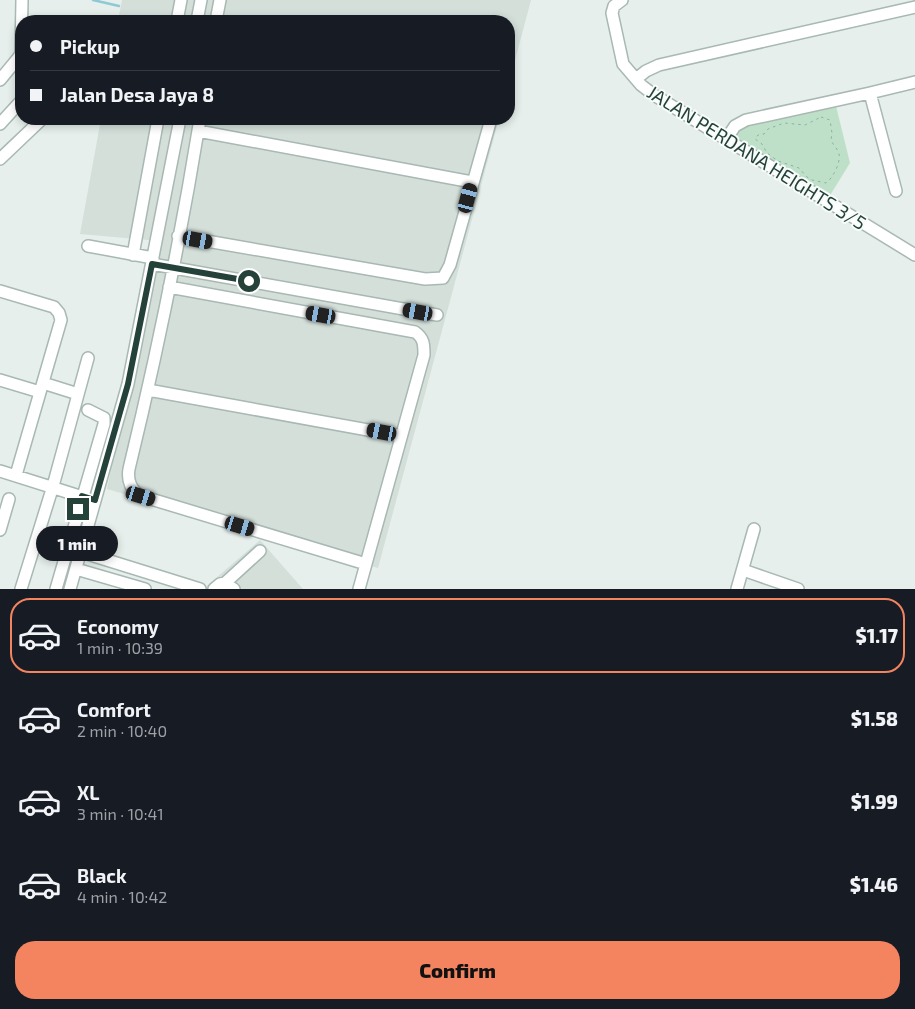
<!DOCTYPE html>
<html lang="en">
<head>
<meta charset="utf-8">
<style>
  :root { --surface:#171b24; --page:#20242c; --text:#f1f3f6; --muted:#9ea1a6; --line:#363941; --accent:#f4845f }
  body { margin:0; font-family:"Exo 2",sans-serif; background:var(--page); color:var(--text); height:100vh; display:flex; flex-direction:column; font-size:19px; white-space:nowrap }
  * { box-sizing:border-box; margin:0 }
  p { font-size:16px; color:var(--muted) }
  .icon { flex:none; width:28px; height:28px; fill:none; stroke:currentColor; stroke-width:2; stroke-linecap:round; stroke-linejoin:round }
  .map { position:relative; height:589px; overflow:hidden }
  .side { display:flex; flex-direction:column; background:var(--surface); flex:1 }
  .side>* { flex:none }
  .hud { position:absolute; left:15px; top:15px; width:500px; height:110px; border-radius:20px; box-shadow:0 2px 8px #0003; display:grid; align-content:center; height:110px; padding:0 15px; background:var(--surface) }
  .end { position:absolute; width:22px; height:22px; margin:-11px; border:6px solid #24423a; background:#fff; box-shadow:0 0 0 2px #fff }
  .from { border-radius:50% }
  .bubble { position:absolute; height:35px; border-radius:18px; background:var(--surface); box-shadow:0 2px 8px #0003; font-size:16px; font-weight:800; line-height:35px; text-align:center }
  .car { position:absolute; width:15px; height:30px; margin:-15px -8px; border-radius:6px; box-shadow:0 0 4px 1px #0007; background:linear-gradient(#222 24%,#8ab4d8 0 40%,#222 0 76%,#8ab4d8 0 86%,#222 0) }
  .hud b { display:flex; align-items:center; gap:18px; height:48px; font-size:19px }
  .hud b+b { border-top:1px solid var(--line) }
  .hud i { width:12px; height:12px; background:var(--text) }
  ul { padding:9px 0 0; list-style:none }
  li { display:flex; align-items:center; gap:15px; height:75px; margin:0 10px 8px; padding:0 5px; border:2px solid transparent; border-radius:20px }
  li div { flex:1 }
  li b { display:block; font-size:19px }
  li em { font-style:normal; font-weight:800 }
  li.active { border-color:var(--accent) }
  li>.icon { width:45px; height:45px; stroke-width:1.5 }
  .action { display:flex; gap:10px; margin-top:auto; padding:10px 15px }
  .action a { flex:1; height:58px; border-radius:20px; background:var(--accent); color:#111; font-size:20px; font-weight:800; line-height:58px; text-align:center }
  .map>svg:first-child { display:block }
  .built { fill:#d4dfda }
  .green { fill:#bfe0c8 }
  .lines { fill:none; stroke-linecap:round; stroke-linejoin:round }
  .stream { stroke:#8ec9d4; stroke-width:2.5 }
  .minor-casing { stroke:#a8b8b2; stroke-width:14 }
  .path { stroke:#86b3a5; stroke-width:1; stroke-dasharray:2.5 4; stroke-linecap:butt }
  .minor { stroke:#fff; stroke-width:11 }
  .route { stroke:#24423a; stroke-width:6 }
  .labels { text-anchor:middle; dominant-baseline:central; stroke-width:4; stroke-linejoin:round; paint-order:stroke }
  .street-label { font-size:19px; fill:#24423a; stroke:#f7fbf9 }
</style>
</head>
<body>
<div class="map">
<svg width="915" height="589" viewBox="0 0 915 589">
  <rect width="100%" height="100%" fill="#e6efeb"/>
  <path class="built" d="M 122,0 L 531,0 L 509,83 L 509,21 L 118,21 Z
    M 101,119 L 499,119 L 378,568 L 107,489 L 159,241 L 80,234 Z
    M 260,540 L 303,589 L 225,589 L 216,578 Z"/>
  <path class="green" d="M 836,106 L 850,163 L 829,197 L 732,138 L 736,131 L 747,125 Z"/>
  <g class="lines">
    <path class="stream" d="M 93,0 L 119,6"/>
    <defs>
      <path id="minor" d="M 622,0 L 614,6 L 612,13 L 623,64 L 641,85 L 654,95 L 915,255
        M 177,21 L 181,0
        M 197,21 L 201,0
        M 216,21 L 220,0
        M 636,79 L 646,71 L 659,65 L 915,7
        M 0,80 L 19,57 L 21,53 L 22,0
        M 870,93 L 896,191
        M 200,119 C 181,236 157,354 129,469 C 127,480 131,491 141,496 L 366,564
        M 0,124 L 21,101
        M 198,131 L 472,182
        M 731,132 L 735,126 L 746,120 L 870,93 L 915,82
        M 0,159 L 42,119
        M 178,236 L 425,279 L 443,278 L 450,265 L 491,119
        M 88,246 L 153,258
        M 133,255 L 158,119
        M 152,264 L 437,315
        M 169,287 L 415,332 C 424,338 424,345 424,355 L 359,589
        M 0,291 L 54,307 L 59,313 L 61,320 L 16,475
        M 0,380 L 40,392
        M 43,383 L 78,394
        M 148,390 L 401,436
        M 0,471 L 89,499
        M 0,530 L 9,499
        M 81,552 L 200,589
        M 76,569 L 145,589
        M 743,570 L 798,589
        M 225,583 L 260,551
        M 21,589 L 53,486 L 88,358
        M 56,589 L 104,424 L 104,418 L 88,410
        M 70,589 L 128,384 L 180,119
        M 214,589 L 220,584 L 225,583 L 234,589
        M 737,589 L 754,529"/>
    </defs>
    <use href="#minor" class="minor-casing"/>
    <path class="path" d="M 821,117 L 830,120 L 832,133 L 831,140 C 833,145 838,149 839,154 C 841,162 833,178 826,183 L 812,180 L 807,177 L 799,168 L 778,161 L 767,153 L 762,144 L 755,139 L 758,135 L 764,134 L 768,129 L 784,123 L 805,125 Z"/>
    <use href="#minor" class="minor"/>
  </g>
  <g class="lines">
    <path class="route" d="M 78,509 L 82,496 L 95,500 L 128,384 L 152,264 L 249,281"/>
  </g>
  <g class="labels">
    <g class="street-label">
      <text transform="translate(757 157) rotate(32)">JALAN PERDANA HEIGHTS 3/5</text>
    </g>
  </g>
</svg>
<i class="end from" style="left:249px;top:281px"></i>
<i class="end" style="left:78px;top:509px"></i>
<div class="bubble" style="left:36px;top:526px;width:82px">1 min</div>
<i class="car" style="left:468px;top:198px;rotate:15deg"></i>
<i class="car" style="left:198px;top:240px;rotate:100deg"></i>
<i class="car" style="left:418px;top:312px;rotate:280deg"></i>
<i class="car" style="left:321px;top:315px;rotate:280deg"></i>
<i class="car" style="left:382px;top:432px;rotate:281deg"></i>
<i class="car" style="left:141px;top:496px;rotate:107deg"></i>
<i class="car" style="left:240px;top:526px;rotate:107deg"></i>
<div class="hud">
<b><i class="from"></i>Pickup</b>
<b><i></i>Jalan Desa Jaya 8</b>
</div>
</div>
<section class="side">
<ul>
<li class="active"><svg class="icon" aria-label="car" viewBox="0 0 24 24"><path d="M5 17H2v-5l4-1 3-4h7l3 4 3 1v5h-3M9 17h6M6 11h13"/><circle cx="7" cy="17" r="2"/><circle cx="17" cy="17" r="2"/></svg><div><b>Economy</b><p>1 min · 10:39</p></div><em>$1.17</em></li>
<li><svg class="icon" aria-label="car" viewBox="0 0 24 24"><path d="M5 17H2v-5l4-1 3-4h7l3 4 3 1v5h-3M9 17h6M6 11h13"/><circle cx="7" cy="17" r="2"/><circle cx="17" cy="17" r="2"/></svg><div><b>Comfort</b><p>2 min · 10:40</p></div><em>$1.58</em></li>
<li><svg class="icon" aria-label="car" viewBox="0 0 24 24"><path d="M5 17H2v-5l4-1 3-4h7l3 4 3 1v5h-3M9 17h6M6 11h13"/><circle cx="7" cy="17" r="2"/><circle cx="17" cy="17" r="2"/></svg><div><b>XL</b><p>3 min · 10:41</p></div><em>$1.99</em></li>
<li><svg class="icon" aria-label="car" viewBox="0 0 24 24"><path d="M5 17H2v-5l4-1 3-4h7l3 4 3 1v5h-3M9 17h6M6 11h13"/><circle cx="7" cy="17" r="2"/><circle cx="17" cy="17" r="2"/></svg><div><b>Black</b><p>4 min · 10:42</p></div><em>$1.46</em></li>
</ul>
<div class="action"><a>Confirm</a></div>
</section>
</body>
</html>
